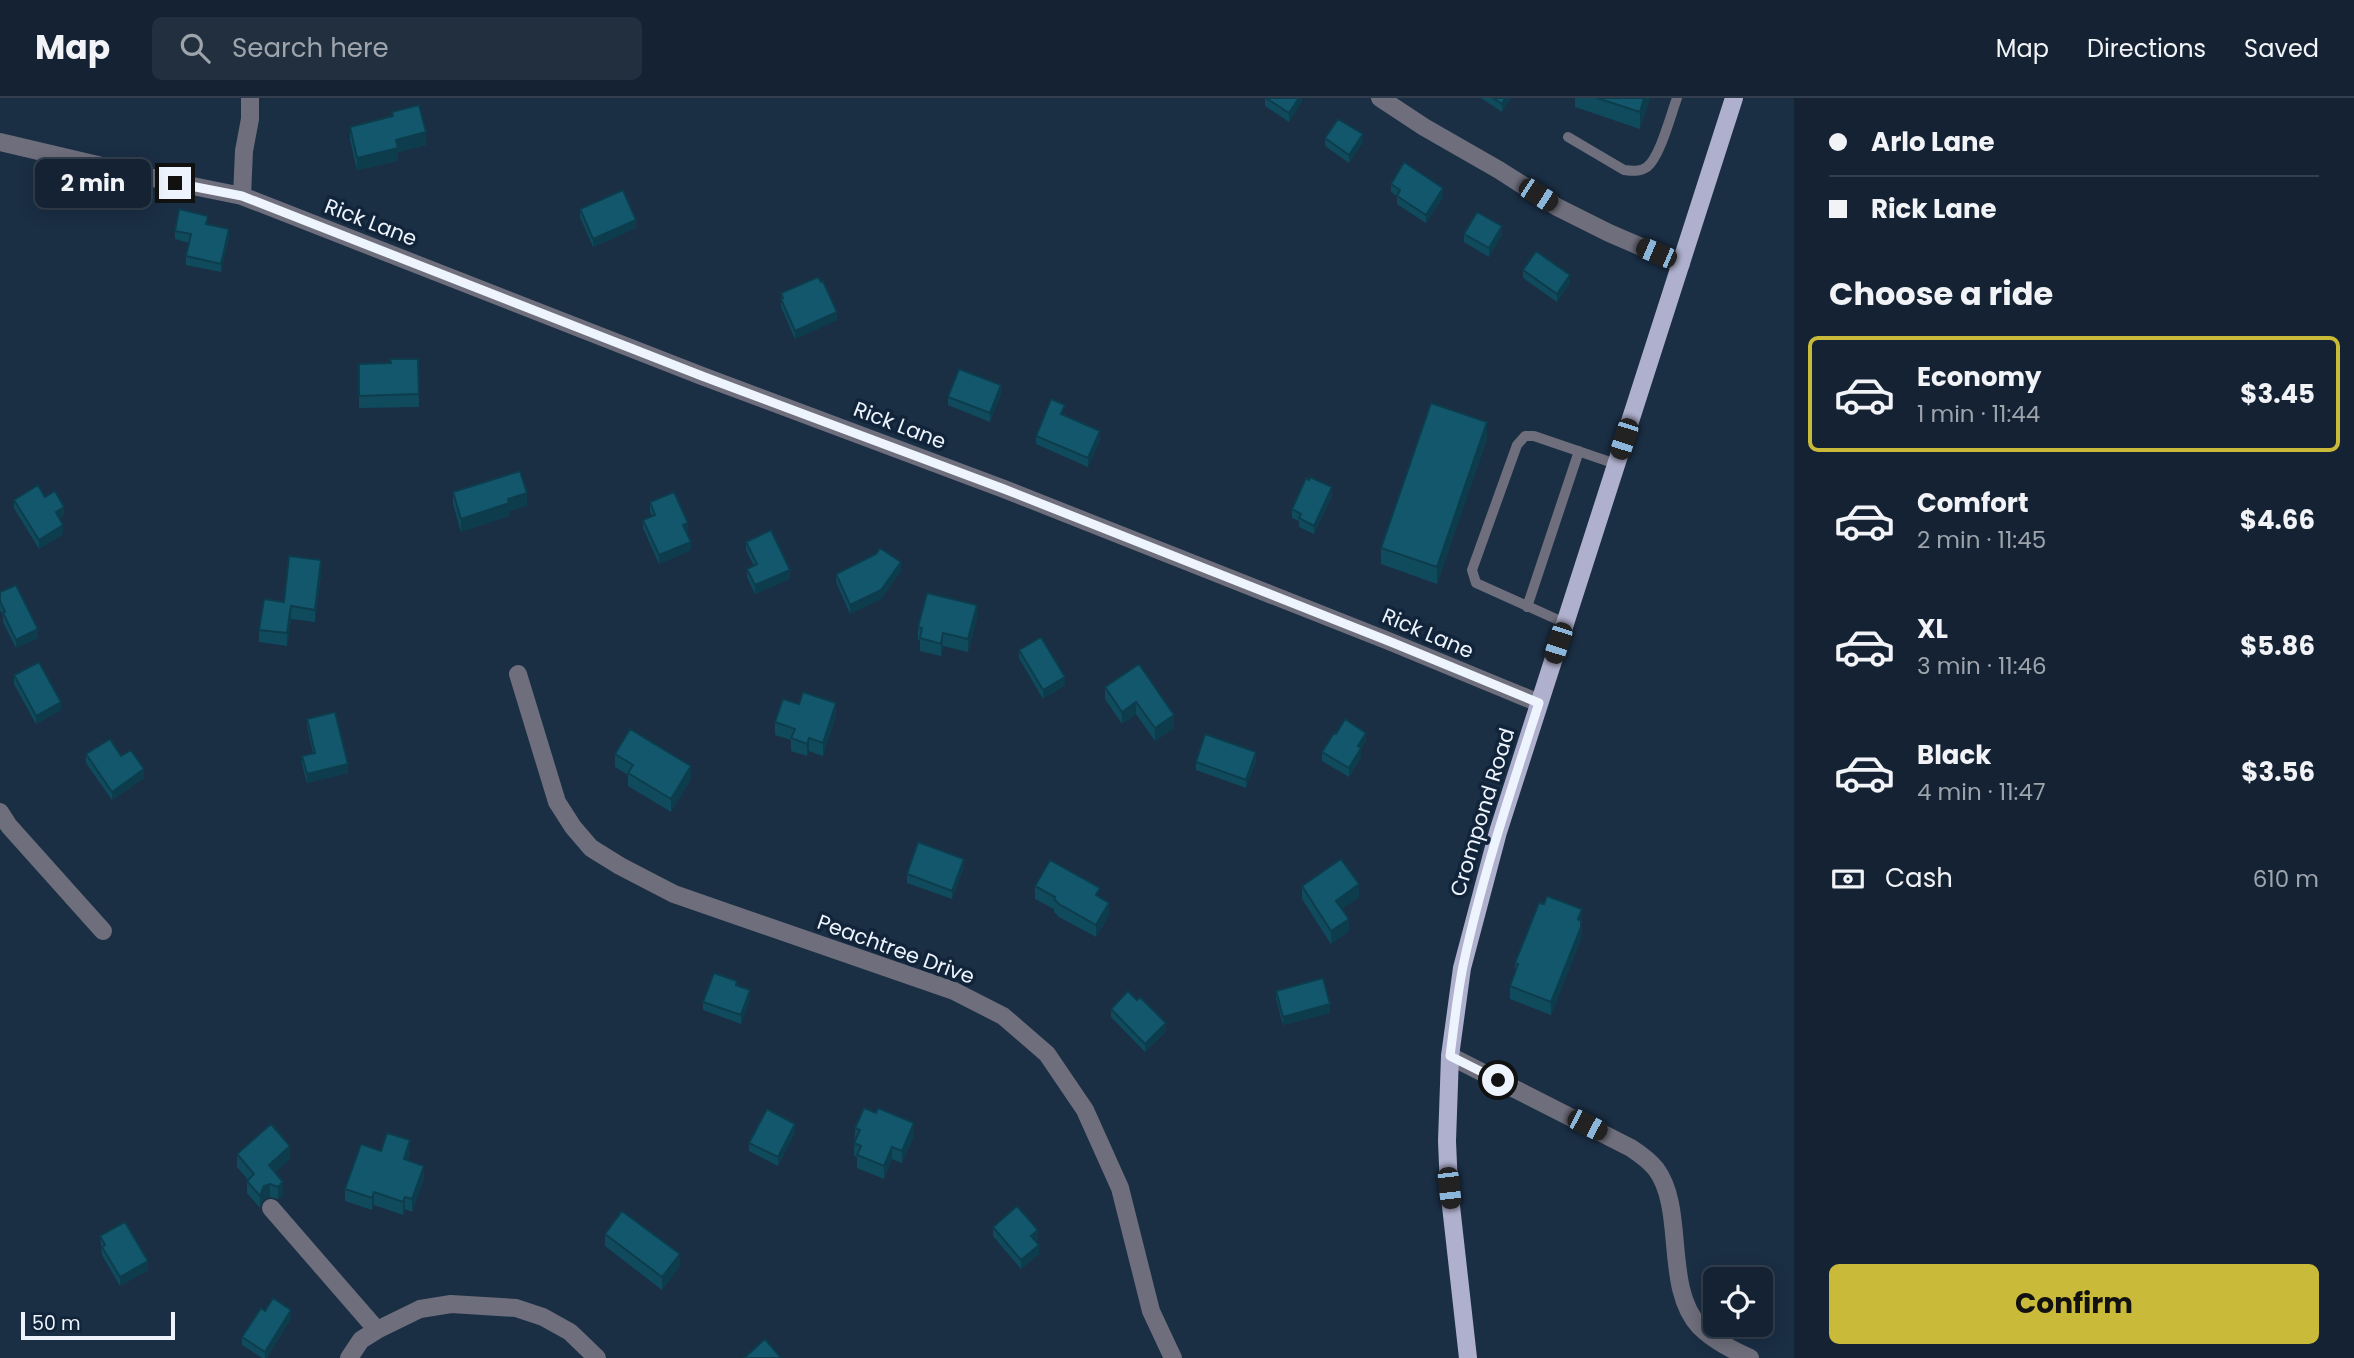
<!DOCTYPE html>
<html lang="en">
<head>
<meta charset="utf-8">
<style>
  :root { --surface:#142233; --page:#212f3f; --text:#f1f3f6; --muted:#9da4ac; --line:#333f4e; --accent:#caba3a }
  body { margin:0; font-family:Poppins,sans-serif; background:var(--page); color:var(--text); height:100vh; display:flex; flex-direction:column; font-size:26px; white-space:nowrap }
  * { box-sizing:border-box; margin:0 }
  p { font-size:23px; color:var(--muted) }
  .icon { flex:none; width:38px; height:38px; fill:none; stroke:currentColor; stroke-width:2; stroke-linecap:round; stroke-linejoin:round }
  .map { position:relative; flex:1; overflow:hidden }
  .details { display:flex; flex-direction:column; background:var(--surface); width:560px }
  .details>* { flex:none }
  .guide { display:grid; align-content:center; height:154px; padding:0 35px; background:var(--surface) }
  .buttons { position:absolute; left:1703px; top:1169px; display:grid; gap:14px }
  .buttons a { display:grid; place-items:center; width:70px; height:70px; border-radius:10px; background:var(--surface); box-shadow:0 4px 18px #0003,0 0 0 2px var(--line); font-size:35px }
  .scale { position:absolute; left:21px; bottom:18px; width:154px; box-sizing:border-box; padding-left:7px; border:4px solid #edf4fd; border-top:0; font-size:19px; line-height:24px; white-space:nowrap; color:#edf4fd; -webkit-text-stroke:5px #112439; paint-order:stroke }
  .end { position:absolute; width:32px; height:32px; margin:-16px; border:9px solid #edf4fd; background:#111; box-shadow:0 0 0 4px #111 }
  .from { border-radius:50% }
  .bubble { position:absolute; height:49px; border-radius:10px; background:var(--surface); box-shadow:0 4px 18px #0003,0 0 0 2px var(--line); font-size:23px; font-weight:700; line-height:49px; text-align:center }
  .car { position:absolute; width:21px; height:42px; margin:-21px -10px; border-radius:9px; box-shadow:0 0 5px 2px #0007; background:linear-gradient(#222 24%,#8ab4d8 0 40%,#222 0 76%,#8ab4d8 0 86%,#222 0) }
  .guide b { display:flex; align-items:center; gap:24px; height:66px; font-size:26px }
  .guide b+b { border-top:2px solid var(--line) }
  .guide i { width:18px; height:18px; background:var(--text) }
  ul { padding:0; list-style:none }
  li { display:flex; align-items:center; gap:21px; height:116px; margin:0 14px 10px; padding:0 21px; border:4px solid transparent; border-radius:10px }
  li div { flex:1 }
  li b { display:block; font-size:26px }
  li em { font-style:normal; font-weight:700 }
  li.on { border-color:var(--accent) }
  li>.icon { width:63px; height:63px; stroke-width:1.5 }
  h2 { padding:0 35px; font-size:32px; line-height:84px }
  .pay { display:flex; align-items:center; gap:18px; height:77px; padding:0 35px; font-size:26px }
  .pay p { margin-inline-start:auto }
  .button { display:flex; gap:14px; margin-top:auto; padding:14px 35px }
  .button a { flex:1; height:80px; border-radius:10px; background:var(--accent); color:#111; font-size:28px; font-weight:700; line-height:80px; text-align:center }
  header { display:flex; align-items:center; gap:42px; box-sizing:border-box; height:98px; padding:0 35px; background:var(--surface); border-bottom:2px solid var(--line) }
  header strong { font-size:33px }
  nav { display:flex; gap:38px; margin-inline-start:auto; font-size:24px }
  .search { width:490px; height:63px; background:var(--page); display:flex; align-items:center; gap:18px; box-sizing:border-box; padding:0 24px; border-radius:10px; color:var(--muted); font-size:26px }
  main { display:flex; flex:1; min-height:0 }
  .map>svg:first-child { display:block }
  .lines { fill:none; stroke-linecap:round; stroke-linejoin:round }
  .service { stroke:#6e6e7c; stroke-width:10 }
  .minor { stroke:#6e6e7c; stroke-width:18 }
  .primary { stroke:#afb0cd; stroke-width:18 }
  .wall { fill:#104b5d }
  .shaded-wall { fill:#0d3d4c }
  .building { fill:#13576c; stroke:#0d3d4c; stroke-width:2 }
  .route { stroke:#edf4fd; stroke-width:9 }
  .labels { text-anchor:middle; dominant-baseline:central; stroke-width:7; stroke-linejoin:round; paint-order:stroke }
  .street-label { font-size:21px; fill:#edf4fd; stroke:#112439 }
</style>
</head>
<body>
<header>
<strong>Map</strong>
<div class="search"><svg class="icon" aria-label="search" viewBox="0 0 24 24"><circle cx="10" cy="10" r="6"/><path d="M15 15l6 6"/></svg>Search here</div>
<nav><a>Map</a><a>Directions</a><a>Saved</a></nav>
</header>
<main>
<div class="map">
<svg width="1794" height="1260" viewBox="0 0 1794 1260">
  <rect width="100%" height="100%" fill="#1a2e44"/>
  <g class="lines">
    <path class="service" d="M 1568,39 L 1624,72 C 1632,73 1640,74 1647,69 C 1660,59 1671,16 1677,0
      M 1527,509 L 1579,353
      M 1565,525 L 1476,485 L 1472,472 L 1517,347 L 1525,338 L 1534,338 L 1616,366"/>
    <path class="minor" d="M 1380,0 L 1424,29 L 1499,72 L 1557,109 L 1609,135 L 1681,166
      M 0,44 L 153,80 L 242,98 L 702,278 L 1004,391 L 1391,544 L 1539,605
      M 242,98 L 244,53 L 250,21 L 250,0
      M 518,576 L 557,704 L 573,729 L 591,750 L 620,768 L 674,796 L 954,893 L 1003,918 L 1047,956 L 1085,1012 L 1120,1090 L 1151,1213 L 1173,1260
      M 0,714 L 9,728 L 103,833
      M 1450,958 L 1631,1050 C 1640,1056 1649,1062 1656,1071 C 1686,1111 1663,1190 1700,1229 C 1714,1243 1733,1252 1750,1260
      M 271,1110 L 377,1232
      M 349,1260 L 361,1242 L 377,1232 L 420,1211 L 451,1206 L 516,1210 L 543,1219 L 570,1234 L 597,1260"/>
    <path class="primary" d="M 1468,1260 L 1449,1090 L 1447,1043 L 1450,958 L 1462,870 L 1498,734 L 1734,0"/>
  </g>
  <path class="wall" d="M 1265,0 L 1302,0 L 1302,3 L 1289,24 L 1265,8 Z
    M 1481,0 L 1511,0 L 1502,14 Z
    M 1575,0 L 1650,0 L 1640,31 L 1575,9 Z
    M 392,14 L 426,47 L 398,54 L 398,63 L 357,72 L 350,42 L 350,29 L 392,19 Z
    M 1325,40 L 1363,44 L 1349,65 L 1325,48 Z
    M 1391,86 L 1443,99 L 1426,125 L 1397,106 L 1397,98 L 1391,94 Z
    M 580,111 L 636,130 L 593,149 L 580,119 Z
    M 208,126 L 229,139 L 221,174 L 186,167 L 186,158 L 189,145 L 175,141 L 175,133 Z
    M 1464,136 L 1502,137 L 1489,159 L 1464,144 Z
    M 1523,172 L 1570,185 L 1557,204 L 1523,180 Z
    M 781,195 L 837,222 L 795,241 L 781,209 Z
    M 418,261 L 419,309 L 359,310 L 359,266 L 390,265 Z
    M 1001,296 L 990,324 L 948,307 L 948,299 Z
    M 1065,315 L 1065,317 L 1100,342 L 1088,369 L 1036,346 L 1036,338 Z
    M 1487,341 L 1437,486 L 1381,466 L 1381,450 Z
    M 453,394 L 527,408 L 509,413 L 509,418 L 461,434 L 453,406 Z
    M 1332,398 L 1314,436 L 1299,429 L 1299,423 L 1292,420 L 1292,411 Z
    M 45,399 L 64,417 L 59,420 L 63,436 L 39,451 L 14,410 L 14,402 Z
    M 650,404 L 688,434 L 687,435 L 691,452 L 659,466 L 643,430 L 643,422 L 652,418 L 650,413 Z
    M 746,444 L 790,481 L 755,496 L 747,479 L 747,471 L 754,468 L 746,452 Z
    M 901,473 L 881,501 L 850,516 L 836,484 L 836,476 Z
    M 321,475 L 315,524 L 291,521 L 287,548 L 259,544 L 259,532 L 284,504 Z
    M 0,494 L 38,540 L 16,550 L 3,524 L 3,518 L 0,512 Z
    M 977,520 L 968,554 L 943,548 L 941,558 L 920,553 L 920,542 L 918,542 L 918,529 Z
    M 1019,552 L 1065,587 L 1043,601 L 1019,560 Z
    M 1139,566 L 1174,630 L 1155,643 L 1136,616 L 1122,626 L 1105,601 L 1105,589 Z
    M 14,577 L 61,612 L 36,626 L 14,586 Z
    M 836,617 L 823,658 L 809,653 L 807,658 L 791,653 L 791,642 L 775,637 L 775,624 Z
    M 307,621 L 348,675 L 307,685 L 302,666 L 302,658 L 313,655 L 307,629 Z
    M 1366,643 L 1361,651 L 1361,659 L 1349,679 L 1322,663 L 1322,654 Z
    M 86,656 L 121,658 L 144,680 L 112,702 L 86,665 Z
    M 615,656 L 691,681 L 671,714 L 628,688 L 628,677 L 615,669 Z
    M 1256,663 L 1246,690 L 1196,672 L 1196,664 Z
    M 964,769 L 952,801 L 907,785 L 907,776 Z
    M 1035,788 L 1100,799 L 1109,817 L 1096,839 L 1059,819 L 1054,814 L 1054,811 L 1035,801 Z
    M 1302,788 L 1359,799 L 1342,811 L 1349,833 L 1331,846 L 1302,801 Z
    M 1582,824 L 1581,841 L 1551,917 L 1510,901 L 1510,888 L 1515,873 L 1515,865 Z
    M 1276,893 L 1330,915 L 1283,927 L 1276,901 Z
    M 750,901 L 741,926 L 703,912 L 703,904 Z
    M 1111,911 L 1166,933 L 1145,954 L 1111,919 Z
    M 855,1030 L 914,1038 L 902,1065 L 892,1061 L 884,1081 L 857,1070 L 857,1059 L 854,1058 Z
    M 795,1034 L 778,1068 L 749,1053 L 749,1045 Z
    M 381,1053 L 410,1055 L 408,1062 L 424,1080 L 412,1114 L 405,1111 L 403,1117 L 374,1107 L 372,1112 L 345,1103 L 345,1091 Z
    M 237,1056 L 290,1061 L 275,1074 L 283,1097 L 278,1101 L 270,1099 L 264,1101 L 260,1110 L 247,1095 L 247,1083 L 248,1082 L 237,1069 Z
    M 993,1129 L 1038,1140 L 1035,1143 L 1039,1156 L 1021,1171 L 993,1138 Z
    M 605,1136 L 680,1168 L 662,1192 L 605,1148 Z
    M 100,1138 L 148,1172 L 120,1188 L 102,1157 Z
    M 291,1220 L 267,1260 L 262,1260 L 242,1247 L 242,1239 Z"/>
  <path class="shaded-wall" d="M 1299,0 L 1302,0 L 1302,3 L 1289,24 L 1289,15 Z
    M 1505,0 L 1511,0 L 1502,14 L 1502,6 Z
    M 1644,0 L 1650,0 L 1640,31 L 1640,14 Z
    M 426,34 L 426,47 L 398,54 L 398,63 L 357,72 L 357,60 L 396,42 Z
    M 1363,36 L 1363,44 L 1349,65 L 1349,57 Z
    M 1443,90 L 1443,99 L 1426,125 L 1426,117 Z
    M 636,122 L 636,130 L 593,149 L 593,141 Z
    M 1502,128 L 1502,137 L 1489,159 L 1489,150 Z
    M 229,131 L 229,139 L 221,174 L 221,166 Z
    M 1570,177 L 1570,185 L 1557,204 L 1557,196 Z
    M 837,214 L 837,222 L 795,241 L 795,233 Z
    M 1001,287 L 1001,296 L 990,324 L 990,315 Z
    M 1487,324 L 1487,341 L 1437,486 L 1437,469 Z
    M 1100,333 L 1100,342 L 1088,369 L 1088,360 Z
    M 1332,389 L 1332,398 L 1314,436 L 1314,428 Z
    M 527,395 L 527,408 L 509,413 L 509,418 L 461,434 L 461,421 L 508,401 Z
    M 64,409 L 64,417 L 56,423 L 56,414 Z
    M 688,425 L 688,434 L 683,436 L 683,427 Z
    M 63,427 L 63,436 L 39,451 L 39,442 Z
    M 691,444 L 691,452 L 659,466 L 659,457 Z
    M 321,462 L 321,475 L 315,524 L 315,512 Z
    M 901,464 L 901,473 L 881,501 L 850,516 L 850,507 Z
    M 790,472 L 790,481 L 755,496 L 755,487 Z
    M 977,507 L 977,520 L 968,554 L 968,541 Z
    M 291,508 L 291,521 L 287,548 L 287,535 Z
    M 38,531 L 38,540 L 16,550 L 16,542 Z
    M 943,535 L 943,548 L 941,558 L 941,546 Z
    M 1065,579 L 1065,587 L 1043,601 L 1043,592 Z
    M 61,604 L 61,612 L 36,626 L 36,618 Z
    M 1136,604 L 1136,616 L 1122,626 L 1122,614 Z
    M 836,605 L 836,617 L 823,658 L 823,645 Z
    M 1174,617 L 1174,630 L 1155,643 L 1155,630 Z
    M 1366,635 L 1366,643 L 1361,651 L 1361,659 L 1349,679 L 1349,670 L 1358,648 Z
    M 809,640 L 809,653 L 807,658 L 807,646 Z
    M 1256,654 L 1256,663 L 1246,690 L 1246,682 Z
    M 348,666 L 348,675 L 307,685 L 307,676 Z
    M 691,668 L 691,681 L 671,714 L 671,701 Z
    M 144,671 L 144,680 L 112,702 L 112,694 Z
    M 964,761 L 964,769 L 952,801 L 952,793 Z
    M 1359,786 L 1359,799 L 1336,816 L 1336,803 Z
    M 1109,805 L 1109,817 L 1096,839 L 1096,827 Z
    M 1582,811 L 1581,841 L 1551,917 L 1551,904 Z
    M 1349,821 L 1349,833 L 1331,846 L 1331,833 Z
    M 750,892 L 750,901 L 741,926 L 741,917 Z
    M 1330,906 L 1330,915 L 1283,927 L 1283,919 Z
    M 1166,925 L 1166,933 L 1145,954 L 1145,946 Z
    M 914,1025 L 914,1038 L 902,1065 L 902,1053 Z
    M 795,1026 L 795,1034 L 778,1068 L 778,1059 Z
    M 410,1042 L 410,1055 L 404,1073 L 404,1061 Z
    M 290,1048 L 290,1061 L 269,1079 L 269,1067 Z
    M 892,1049 L 892,1061 L 884,1081 L 884,1068 Z
    M 424,1068 L 424,1080 L 412,1114 L 412,1101 Z
    M 283,1084 L 283,1097 L 278,1101 L 278,1089 Z
    M 270,1086 L 270,1099 L 264,1101 L 260,1110 L 260,1098 L 264,1088 Z
    M 374,1094 L 374,1107 L 372,1112 L 372,1100 Z
    M 405,1099 L 405,1111 L 403,1117 L 403,1104 Z
    M 1038,1132 L 1038,1140 L 1031,1146 L 1031,1138 Z
    M 1039,1147 L 1039,1156 L 1021,1171 L 1021,1162 Z
    M 680,1156 L 680,1168 L 662,1192 L 662,1179 Z
    M 148,1163 L 148,1172 L 120,1188 L 120,1179 Z
    M 291,1212 L 291,1220 L 267,1260 L 265,1260 L 265,1254 Z"/>
  <path class="building" d="M 1266,0 L 1299,0 L 1289,15 Z
    M 1493,0 L 1505,0 L 1502,6 Z
    M 1597,0 L 1644,0 L 1640,14 Z
    M 419,7 L 426,34 L 396,42 L 398,50 L 357,60 L 350,29 L 393,18 L 392,14 Z
    M 1338,21 L 1363,36 L 1349,57 L 1325,40 Z
    M 1404,64 L 1443,90 L 1426,117 L 1397,98 L 1400,92 L 1391,86 Z
    M 623,92 L 636,122 L 593,141 L 580,111 Z
    M 179,111 L 208,118 L 206,126 L 229,131 L 221,166 L 186,158 L 191,136 L 175,133 Z
    M 1477,114 L 1502,128 L 1489,150 L 1464,136 Z
    M 1536,153 L 1570,177 L 1557,196 L 1523,172 Z
    M 818,179 L 821,184 L 823,183 L 837,214 L 795,233 L 781,201 L 783,200 L 781,195 Z
    M 390,261 L 418,261 L 419,296 L 359,298 L 359,266 L 391,265 Z
    M 959,271 L 1001,287 L 990,315 L 948,299 Z
    M 1051,301 L 1065,307 L 1061,316 L 1100,333 L 1088,360 L 1036,338 Z
    M 1431,305 L 1487,324 L 1437,469 L 1381,450 Z
    M 520,373 L 527,395 L 508,401 L 509,405 L 461,421 L 453,394 Z
    M 1310,379 L 1332,389 L 1314,428 L 1299,420 L 1301,416 L 1292,411 L 1306,380 L 1309,382 Z
    M 38,387 L 45,399 L 55,393 L 64,409 L 56,414 L 63,427 L 39,442 L 14,402 Z
    M 674,394 L 688,425 L 683,427 L 691,444 L 659,457 L 643,422 L 655,417 L 650,404 Z
    M 771,432 L 790,472 L 755,487 L 747,471 L 757,466 L 746,444 Z
    M 880,450 L 901,464 L 881,492 L 850,507 L 836,476 L 876,456 Z
    M 289,458 L 321,462 L 315,512 L 291,508 L 287,535 L 259,532 L 264,501 L 284,504 Z
    M 16,487 L 38,531 L 16,542 L 3,515 L 5,514 L 0,503 L 0,494 Z
    M 927,495 L 977,507 L 968,541 L 943,535 L 941,546 L 920,540 L 922,530 L 918,529 Z
    M 1041,539 L 1065,579 L 1043,592 L 1019,552 Z
    M 39,564 L 61,604 L 36,618 L 14,577 Z
    M 1139,566 L 1174,617 L 1155,630 L 1136,604 L 1122,614 L 1105,589 Z
    M 803,594 L 836,605 L 823,645 L 809,640 L 807,646 L 791,640 L 795,631 L 775,624 L 783,601 L 799,606 Z
    M 335,614 L 348,666 L 307,676 L 302,658 L 315,655 L 307,621 Z
    M 1345,621 L 1366,635 L 1358,648 L 1361,650 L 1349,670 L 1322,654 L 1334,635 L 1336,636 Z
    M 630,631 L 691,668 L 671,701 L 628,675 L 633,667 L 615,656 Z
    M 1205,636 L 1256,654 L 1246,682 L 1196,664 Z
    M 110,641 L 121,658 L 131,652 L 144,671 L 112,694 L 86,656 Z
    M 918,744 L 964,761 L 952,793 L 907,776 Z
    M 1341,761 L 1359,786 L 1336,803 L 1349,821 L 1331,833 L 1302,788 Z
    M 1050,762 L 1100,790 L 1096,797 L 1109,805 L 1096,827 L 1059,806 L 1054,801 L 1055,799 L 1035,788 Z
    M 1547,798 L 1582,811 L 1578,821 L 1581,823 L 1581,829 L 1551,904 L 1510,888 L 1518,866 L 1515,865 L 1539,805 L 1544,806 Z
    M 714,875 L 737,883 L 736,887 L 750,892 L 741,917 L 703,904 Z
    M 1323,880 L 1330,906 L 1283,919 L 1276,893 Z
    M 1128,893 L 1137,902 L 1140,899 L 1166,925 L 1145,946 L 1111,911 Z
    M 864,1010 L 876,1015 L 878,1010 L 914,1025 L 902,1053 L 892,1049 L 884,1068 L 857,1057 L 861,1048 L 854,1045 L 860,1032 L 855,1030 Z
    M 767,1011 L 795,1026 L 778,1059 L 749,1045 Z
    M 271,1026 L 290,1048 L 269,1067 L 283,1084 L 278,1089 L 270,1086 L 264,1088 L 260,1098 L 247,1083 L 254,1076 L 237,1056 Z
    M 387,1035 L 410,1042 L 404,1061 L 424,1068 L 412,1101 L 405,1099 L 403,1104 L 374,1094 L 372,1100 L 345,1091 L 361,1046 L 381,1053 Z
    M 1017,1108 L 1038,1132 L 1031,1138 L 1039,1147 L 1021,1162 L 993,1129 Z
    M 622,1113 L 680,1156 L 662,1179 L 605,1136 Z
    M 125,1124 L 148,1163 L 120,1179 L 102,1149 L 105,1147 L 100,1138 Z
    M 273,1200 L 291,1212 L 265,1254 L 242,1239 L 261,1210 L 265,1213 Z
    M 765,1241 L 781,1260 L 744,1260 Z"/>
  <g class="lines">
    <path class="route" d="M 175,85 L 242,98 L 702,278 L 1004,391 L 1391,544 L 1539,605 C 1511,692 1482,779 1463,868 C 1457,898 1454,928 1450,958 L 1498,982"/>
  </g>
  <g class="labels">
    <g class="street-label">
      <text transform="translate(371 124) rotate(21)">Rick Lane</text>
      <text transform="translate(900 327) rotate(21)">Rick Lane</text>
      <text transform="translate(1428 535) rotate(23)">Rick Lane</text>
      <text transform="translate(1482 714) rotate(-73)">Crompond Road</text>
      <text transform="translate(896 851) rotate(20)">Peachtree Drive</text>
    </g>
  </g>
</svg>
<div class="buttons">
<a><svg class="icon" aria-label="locate" viewBox="0 0 24 24"><circle cx="12" cy="12" r="6"/><path d="M12 2v4M12 18v4M2 12h4M18 12h4"/></svg></a>
</div>
<div class="scale">50 m</div>
<i class="end from" style="left:1498px;top:982px"></i>
<i class="end" style="left:175px;top:85px"></i>
<div class="bubble" style="left:35px;top:61px;width:116px">2 min</div>
<i class="car" style="left:1538px;top:97px;rotate:123deg"></i>
<i class="car" style="left:1656px;top:155px;rotate:293deg"></i>
<i class="car" style="left:1624px;top:341px;rotate:198deg"></i>
<i class="car" style="left:1558px;top:545px;rotate:198deg"></i>
<i class="car" style="left:1587px;top:1027px;rotate:117deg"></i>
<i class="car" style="left:1449px;top:1090px;rotate:174deg"></i>
</div>
<section class="details">
<div class="guide">
<b><i class="from"></i>Arlo Lane</b>
<b><i></i>Rick Lane</b>
</div>
<h2>Choose a ride</h2>
<ul>
<li class="on"><svg class="icon" aria-label="car" viewBox="0 0 24 24"><path d="M5 17H2v-5l4-1 3-4h7l3 4 3 1v5h-3M9 17h6M6 11h13"/><circle cx="7" cy="17" r="2"/><circle cx="17" cy="17" r="2"/></svg><div><b>Economy</b><p>1 min · 11:44</p></div><em>$3.45</em></li>
<li><svg class="icon" aria-label="car" viewBox="0 0 24 24"><path d="M5 17H2v-5l4-1 3-4h7l3 4 3 1v5h-3M9 17h6M6 11h13"/><circle cx="7" cy="17" r="2"/><circle cx="17" cy="17" r="2"/></svg><div><b>Comfort</b><p>2 min · 11:45</p></div><em>$4.66</em></li>
<li><svg class="icon" aria-label="car" viewBox="0 0 24 24"><path d="M5 17H2v-5l4-1 3-4h7l3 4 3 1v5h-3M9 17h6M6 11h13"/><circle cx="7" cy="17" r="2"/><circle cx="17" cy="17" r="2"/></svg><div><b>XL</b><p>3 min · 11:46</p></div><em>$5.86</em></li>
<li><svg class="icon" aria-label="car" viewBox="0 0 24 24"><path d="M5 17H2v-5l4-1 3-4h7l3 4 3 1v5h-3M9 17h6M6 11h13"/><circle cx="7" cy="17" r="2"/><circle cx="17" cy="17" r="2"/></svg><div><b>Black</b><p>4 min · 11:47</p></div><em>$3.56</em></li>
</ul>
<div class="pay"><svg class="icon" aria-label="cash" viewBox="0 0 24 24"><path d="M3 7h18v10H3z"/><circle cx="12" cy="12" r="2"/></svg>Cash<p>610 m</p></div>
<div class="button"><a>Confirm</a></div>
</section>
</main>
</body>
</html>
